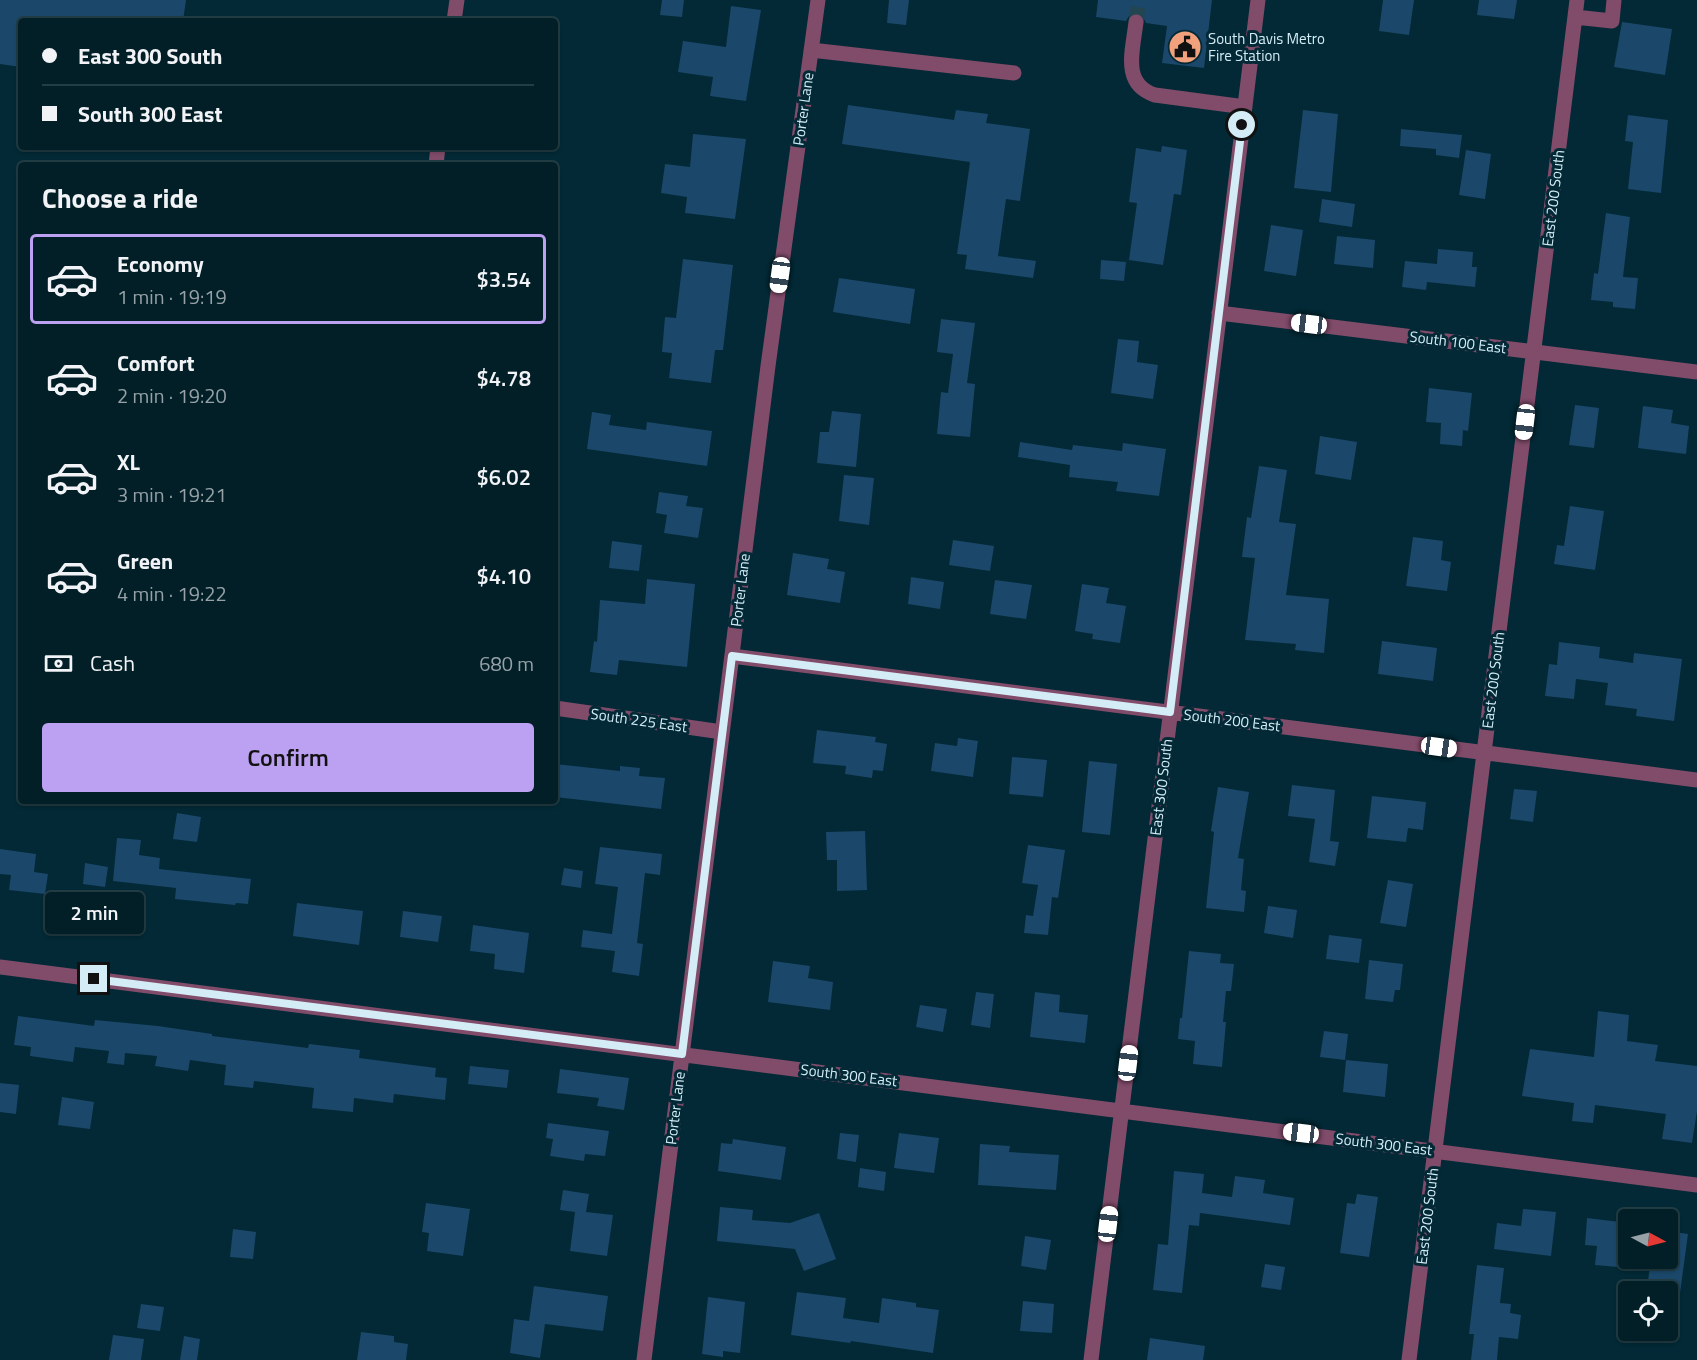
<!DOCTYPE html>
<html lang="en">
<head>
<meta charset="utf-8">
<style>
  :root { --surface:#021f28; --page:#0c2730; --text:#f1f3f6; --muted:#96a2a8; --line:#233d45; --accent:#bca0f2 }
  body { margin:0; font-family:"Titillium Web",sans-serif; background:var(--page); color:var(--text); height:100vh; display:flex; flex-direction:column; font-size:22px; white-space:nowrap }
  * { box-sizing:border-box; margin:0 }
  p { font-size:20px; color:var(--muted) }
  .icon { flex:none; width:33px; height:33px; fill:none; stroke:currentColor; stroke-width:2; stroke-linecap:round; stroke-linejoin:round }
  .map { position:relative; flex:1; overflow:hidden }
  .side { position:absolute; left:18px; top:162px; width:540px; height:642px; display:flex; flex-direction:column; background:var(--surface); border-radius:6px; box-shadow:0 2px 4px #0004,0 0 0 2px var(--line) }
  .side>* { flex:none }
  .top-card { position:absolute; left:18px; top:18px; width:540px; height:132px; border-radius:6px; box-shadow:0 2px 4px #0004,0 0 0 2px var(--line); display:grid; align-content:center; height:132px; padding:0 24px; background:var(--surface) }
  .needle { width:39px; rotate:97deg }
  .buttons { position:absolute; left:1618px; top:1209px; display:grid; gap:12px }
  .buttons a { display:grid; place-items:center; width:60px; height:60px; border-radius:6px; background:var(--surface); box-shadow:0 2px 4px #0004,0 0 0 2px var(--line); font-size:30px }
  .end { position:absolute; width:27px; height:27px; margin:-14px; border:8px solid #d3ecf6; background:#111; box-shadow:0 0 0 3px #111 }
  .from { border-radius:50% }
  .bubble { position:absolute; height:42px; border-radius:6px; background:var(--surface); box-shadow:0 2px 4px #0004,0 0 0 2px var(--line); font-size:20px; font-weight:600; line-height:42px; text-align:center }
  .car { position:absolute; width:18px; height:36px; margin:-18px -9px; border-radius:8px; box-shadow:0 0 4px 2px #0007; background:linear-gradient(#fff 24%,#345 0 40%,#fff 0 76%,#345 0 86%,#fff 0) }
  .top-card b { display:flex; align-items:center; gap:21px; height:57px; font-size:22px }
  .top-card b+b { border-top:2px solid var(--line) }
  .top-card i { width:15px; height:15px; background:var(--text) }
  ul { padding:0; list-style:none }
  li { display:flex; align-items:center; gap:18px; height:90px; margin:0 12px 9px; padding:0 12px; border:3px solid transparent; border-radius:6px }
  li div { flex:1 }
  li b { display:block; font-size:22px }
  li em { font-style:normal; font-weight:600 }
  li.selected { border-color:var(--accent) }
  li>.icon { width:54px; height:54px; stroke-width:1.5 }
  h2 { padding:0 24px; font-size:27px; line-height:72px }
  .pay { display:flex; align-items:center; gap:15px; height:66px; padding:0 24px; font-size:22px }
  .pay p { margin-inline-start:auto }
  .action { display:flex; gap:12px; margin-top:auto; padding:12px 24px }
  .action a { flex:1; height:69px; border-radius:6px; background:var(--accent); color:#111; font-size:24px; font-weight:600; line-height:69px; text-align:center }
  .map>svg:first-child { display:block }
  .building { fill:#1b476a }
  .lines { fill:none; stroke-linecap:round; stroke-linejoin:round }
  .minor-tunnel { stroke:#214652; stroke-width:15; stroke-dasharray:15 8; stroke-linecap:butt }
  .minor { stroke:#814b6a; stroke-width:15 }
  .route { stroke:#d3ecf6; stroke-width:8 }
  .labels { text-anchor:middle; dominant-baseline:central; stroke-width:6; stroke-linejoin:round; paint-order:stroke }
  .poi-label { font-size:15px; fill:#d3ecf6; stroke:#022935; text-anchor:start }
  .street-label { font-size:15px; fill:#d3ecf6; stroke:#022935 }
</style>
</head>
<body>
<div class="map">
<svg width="1697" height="1360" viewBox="0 0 1697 1360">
  <rect width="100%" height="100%" fill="#022935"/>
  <path class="building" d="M 0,0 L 186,0 L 183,21 L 21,21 L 21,67 L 0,64 Z
    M 662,0 L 684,0 L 682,17 L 660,15 Z
    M 889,0 L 909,0 L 906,25 L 887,23 Z
    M 1098,0 L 1212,0 L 1204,68 L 1162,63 L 1167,26 L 1146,23 L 1142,15 L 1137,12 L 1129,16 L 1126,21 L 1096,17 Z
    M 1383,0 L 1414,0 L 1409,35 L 1379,31 Z
    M 1479,0 L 1517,0 L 1514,19 L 1477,15 Z
    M 731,6 L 761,10 L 746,101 L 710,96 L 713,77 L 678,72 L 683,41 L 726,47 Z
    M 1622,22 L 1672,29 L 1665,75 L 1614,67 Z
    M 848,105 L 954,120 L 956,110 L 988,114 L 986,123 L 1030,129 L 1020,201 L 1006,199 L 998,256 L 1036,261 L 1033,278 L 965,269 L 967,255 L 957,254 L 970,162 L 842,144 Z
    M 1303,110 L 1338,114 L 1331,192 L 1294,188 Z
    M 1628,115 L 1668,120 L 1661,193 L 1628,189 L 1633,142 L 1625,141 Z
    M 1401,129 L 1462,135 L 1459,158 L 1436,155 L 1436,149 L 1400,146 Z
    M 693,134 L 746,139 L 735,219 L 685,213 L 687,197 L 661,193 L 665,164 L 690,167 Z
    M 1162,146 L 1187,150 L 1181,195 L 1174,194 L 1163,265 L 1129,260 L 1137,203 L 1129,202 L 1136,148 L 1161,152 Z
    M 1466,150 L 1491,154 L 1485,199 L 1459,195 Z
    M 1322,199 L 1355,204 L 1352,227 L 1319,222 Z
    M 1606,213 L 1630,217 L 1623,277 L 1638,278 L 1635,309 L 1613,307 L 1613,302 L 1591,300 L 1594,273 L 1598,274 Z
    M 1271,225 L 1303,230 L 1296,276 L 1264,271 Z
    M 1337,236 L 1375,240 L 1373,268 L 1334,264 Z
    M 1438,249 L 1473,252 L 1472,267 L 1477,267 L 1475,287 L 1427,282 L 1426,290 L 1402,287 L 1405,261 L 1437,264 Z
    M 683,259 L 733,265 L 723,350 L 715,350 L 711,383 L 669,378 L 672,353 L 662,352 L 665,317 L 676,318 Z
    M 1101,260 L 1126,262 L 1124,281 L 1100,279 Z
    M 839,278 L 915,289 L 910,324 L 833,312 Z
    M 941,319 L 975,323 L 967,383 L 975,384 L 970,437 L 937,434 L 941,392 L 948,393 L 953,354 L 937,352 Z
    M 1118,339 L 1139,341 L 1137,362 L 1158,365 L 1153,399 L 1111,393 Z
    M 1429,388 L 1472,393 L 1468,431 L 1463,430 L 1462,446 L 1440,444 L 1441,423 L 1426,422 Z
    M 1575,405 L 1599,408 L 1594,448 L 1569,445 Z
    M 1643,406 L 1673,410 L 1671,423 L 1689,426 L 1686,454 L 1638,448 Z
    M 832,411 L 861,414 L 856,467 L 817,463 L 820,432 L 829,432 Z
    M 592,412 L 611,415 L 609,425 L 646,430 L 647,422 L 712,431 L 707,466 L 587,449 Z
    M 1320,436 L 1357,442 L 1351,480 L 1315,474 Z
    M 1020,442 L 1072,450 L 1073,445 L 1122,451 L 1123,443 L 1166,449 L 1159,496 L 1116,491 L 1118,482 L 1069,477 L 1070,465 L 1018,457 Z
    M 1259,466 L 1287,470 L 1279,522 L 1296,524 L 1286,595 L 1329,599 L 1324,653 L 1295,650 L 1296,644 L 1245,640 L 1255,558 L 1242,557 L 1247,517 L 1251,518 Z
    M 844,475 L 874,478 L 869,525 L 839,521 Z
    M 659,492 L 688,496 L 686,506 L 703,508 L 698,538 L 664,533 L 667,515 L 656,513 Z
    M 1570,506 L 1604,511 L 1595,570 L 1554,564 L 1557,545 L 1564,546 Z
    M 1413,537 L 1443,541 L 1441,560 L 1451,562 L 1447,591 L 1406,586 Z
    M 953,540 L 994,546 L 990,571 L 949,565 Z
    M 612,541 L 642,545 L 639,571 L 609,568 Z
    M 793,553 L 829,559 L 827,569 L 845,572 L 840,603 L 787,595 Z
    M 911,577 L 944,582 L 940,609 L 908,604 Z
    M 647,579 L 695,584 L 687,667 L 619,660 L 617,675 L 590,672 L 594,641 L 597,642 L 600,600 L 645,604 Z
    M 995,580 L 1032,585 L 1026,619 L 990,614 Z
    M 1082,584 L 1109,588 L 1106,603 L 1126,606 L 1120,643 L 1092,639 L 1093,634 L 1075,631 Z
    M 1382,641 L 1437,648 L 1433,681 L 1378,674 Z
    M 1559,642 L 1600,647 L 1599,658 L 1633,663 L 1634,653 L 1682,659 L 1674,721 L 1636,716 L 1637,709 L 1605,705 L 1608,683 L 1576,679 L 1574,699 L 1545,696 L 1549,664 L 1557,665 Z
    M 817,730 L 876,737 L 875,742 L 887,744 L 883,771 L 873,770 L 872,778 L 845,774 L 846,766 L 813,763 Z
    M 958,738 L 978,741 L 973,777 L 931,771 L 935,743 L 957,746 Z
    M 1012,757 L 1047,760 L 1043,797 L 1009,794 Z
    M 1089,761 L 1117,764 L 1110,835 L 1082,832 Z
    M 555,764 L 620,771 L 620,766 L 640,768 L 639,776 L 665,778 L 661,809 L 555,797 Z
    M 1292,785 L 1335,790 L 1330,841 L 1339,842 L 1335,866 L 1309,862 L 1315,819 L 1288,816 Z
    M 1218,787 L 1249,792 L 1238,858 L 1244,859 L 1241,890 L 1246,891 L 1244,912 L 1206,908 L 1214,832 L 1211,831 Z
    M 1514,789 L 1537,791 L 1533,822 L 1510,819 Z
    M 1372,796 L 1426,802 L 1423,830 L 1408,828 L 1406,842 L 1367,838 Z
    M 177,813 L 201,817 L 197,842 L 173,839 Z
    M 865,831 L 867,890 L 837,891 L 837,860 L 827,860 L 826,832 Z
    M 117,838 L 141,840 L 139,855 L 160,858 L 159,869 L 251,879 L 248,904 L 236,903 L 235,905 L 175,899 L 176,888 L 113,881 Z
    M 1028,845 L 1065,850 L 1058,898 L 1052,897 L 1048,935 L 1024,933 L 1026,915 L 1033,916 L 1038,885 L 1022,883 Z
    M 600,847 L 662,854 L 660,875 L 645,873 L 637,943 L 643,944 L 639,976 L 612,972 L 615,951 L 581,947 L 583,930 L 612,934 L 618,887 L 595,884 Z
    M 0,849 L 36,854 L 34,872 L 48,874 L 45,894 L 9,890 L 11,875 L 0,874 Z
    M 85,863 L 108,867 L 105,887 L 83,884 Z
    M 564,868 L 583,871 L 581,888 L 561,885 Z
    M 1388,880 L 1413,884 L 1406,927 L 1380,923 Z
    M 297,903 L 363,911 L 359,945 L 293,936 Z
    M 1268,906 L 1297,910 L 1293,938 L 1264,933 Z
    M 403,911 L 442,916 L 438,942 L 400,937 Z
    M 473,925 L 529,933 L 524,973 L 494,969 L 495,954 L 470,951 Z
    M 1329,935 L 1362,939 L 1359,963 L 1326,959 Z
    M 1189,951 L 1221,954 L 1220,963 L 1234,964 L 1231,991 L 1226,991 L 1223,1022 L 1226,1022 L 1222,1067 L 1193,1064 L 1195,1041 L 1178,1039 L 1180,1018 L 1182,1018 Z
    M 1369,960 L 1403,964 L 1400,990 L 1395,990 L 1393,1002 L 1365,999 Z
    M 773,961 L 810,966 L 808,978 L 833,982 L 830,1010 L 768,1002 Z
    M 976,992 L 994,994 L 990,1028 L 971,1025 Z
    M 1035,992 L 1060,995 L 1059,1012 L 1088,1015 L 1085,1043 L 1030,1037 Z
    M 920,1005 L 947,1009 L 943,1032 L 916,1027 Z
    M 1598,1011 L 1629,1015 L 1627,1041 L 1658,1045 L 1655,1061 L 1697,1066 L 1697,1111 L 1692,1143 L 1662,1139 L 1666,1114 L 1595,1105 L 1593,1123 L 1572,1121 L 1574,1103 L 1522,1096 L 1530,1049 L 1594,1057 Z
    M 18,1016 L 94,1026 L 95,1020 L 158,1026 L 212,1034 L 212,1036 L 308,1048 L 309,1044 L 360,1050 L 359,1058 L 436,1068 L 435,1077 L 447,1078 L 445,1100 L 394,1094 L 393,1103 L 354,1098 L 353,1112 L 312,1108 L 314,1088 L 254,1081 L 253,1088 L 224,1085 L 226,1065 L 190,1060 L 188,1071 L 155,1066 L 157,1056 L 125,1053 L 124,1065 L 107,1063 L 109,1051 L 75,1047 L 73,1062 L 30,1056 L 31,1047 L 14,1045 Z
    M 1324,1031 L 1348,1034 L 1345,1060 L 1320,1057 Z
    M 1346,1060 L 1388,1064 L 1385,1097 L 1343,1092 Z
    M 470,1066 L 509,1070 L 507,1088 L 468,1084 Z
    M 560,1069 L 629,1078 L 624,1110 L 597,1106 L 599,1098 L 557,1093 Z
    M 0,1083 L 19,1085 L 16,1114 L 0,1112 Z
    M 62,1097 L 94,1102 L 90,1129 L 58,1125 Z
    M 548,1123 L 609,1131 L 605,1156 L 585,1154 L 584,1161 L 550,1156 L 553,1139 L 546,1138 Z
    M 840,1133 L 859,1135 L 856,1162 L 837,1159 Z
    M 899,1133 L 939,1138 L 934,1173 L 894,1168 Z
    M 733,1139 L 786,1147 L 781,1180 L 718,1171 L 721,1143 L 732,1144 Z
    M 980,1144 L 1010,1146 L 1009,1152 L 1059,1155 L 1056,1190 L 978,1185 Z
    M 860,1168 L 886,1172 L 884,1191 L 858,1187 Z
    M 1174,1171 L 1204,1174 L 1202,1193 L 1232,1197 L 1235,1176 L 1265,1180 L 1263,1193 L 1294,1198 L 1290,1225 L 1200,1213 L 1199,1226 L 1189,1225 L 1182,1293 L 1153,1290 L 1158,1244 L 1168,1245 Z
    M 563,1190 L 589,1194 L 586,1212 L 613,1215 L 607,1256 L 570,1251 L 575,1212 L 560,1210 Z
    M 1357,1194 L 1378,1197 L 1369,1257 L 1340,1253 L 1347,1203 L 1355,1204 Z
    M 426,1203 L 470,1209 L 463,1256 L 427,1251 L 429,1233 L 422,1232 Z
    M 720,1207 L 753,1210 L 752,1220 L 790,1223 L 819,1213 L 836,1259 L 804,1271 L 795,1249 L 717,1241 Z
    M 1523,1209 L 1556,1212 L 1551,1256 L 1494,1249 L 1497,1223 L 1521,1226 Z
    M 1587,1218 L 1628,1223 L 1625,1247 L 1629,1247 L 1629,1268 L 1595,1265 L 1597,1246 L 1585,1245 Z
    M 233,1229 L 256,1232 L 253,1259 L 230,1257 Z
    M 1668,1231 L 1688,1234 L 1680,1293 L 1647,1289 L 1651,1258 L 1668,1258 Z
    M 1025,1236 L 1051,1240 L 1046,1270 L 1021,1266 Z
    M 1265,1264 L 1285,1267 L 1281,1290 L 1261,1287 Z
    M 1477,1265 L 1504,1268 L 1500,1303 L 1511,1304 L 1510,1313 L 1521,1315 L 1518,1339 L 1499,1337 L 1497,1360 L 1471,1360 L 1474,1334 L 1469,1334 Z
    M 534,1286 L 608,1296 L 603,1331 L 545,1324 L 540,1358 L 510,1353 L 514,1319 L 529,1321 Z
    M 797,1292 L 846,1298 L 843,1318 L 879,1323 L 882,1298 L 916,1303 L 916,1307 L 939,1310 L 933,1353 L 851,1341 L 850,1343 L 791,1335 Z
    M 708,1297 L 745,1302 L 740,1353 L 723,1351 L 723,1357 L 702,1354 Z
    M 1023,1301 L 1054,1304 L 1052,1333 L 1020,1331 Z
    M 141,1304 L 164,1307 L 160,1331 L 137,1328 Z
    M 361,1332 L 394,1336 L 394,1342 L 408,1344 L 406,1360 L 357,1360 Z
    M 113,1335 L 144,1339 L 141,1360 L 109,1360 Z
    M 184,1336 L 200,1339 L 197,1360 L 180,1360 Z
    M 1150,1338 L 1205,1346 L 1203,1360 L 1147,1360 Z"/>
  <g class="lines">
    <path class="minor-tunnel" d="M 1136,22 L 1139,0"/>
    <path class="minor" d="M 1575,17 L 1612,21 L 1614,0
      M 454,21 L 457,0
      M 1136,22 C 1133,50 1121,84 1155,95 L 1245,107
      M 811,50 L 1014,73
      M 436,165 L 438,147
      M 1219,313 L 1697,372
      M 732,656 L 1697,780
      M 555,708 L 722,732
      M 0,967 L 1697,1185
      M 644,1360 L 768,366 L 818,0
      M 1091,1360 L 1258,0
      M 1409,1360 L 1577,0"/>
  </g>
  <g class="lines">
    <path class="route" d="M 94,979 L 682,1054 L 732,656 L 1170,712 L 1242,125"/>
  </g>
  <defs>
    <symbol id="civic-disc" viewBox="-11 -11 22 22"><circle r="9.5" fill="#f1a17c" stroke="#022935"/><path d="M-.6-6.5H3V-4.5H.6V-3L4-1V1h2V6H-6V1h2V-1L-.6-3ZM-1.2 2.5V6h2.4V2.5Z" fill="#111"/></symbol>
  </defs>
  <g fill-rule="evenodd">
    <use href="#civic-disc" x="1166" y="28" width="38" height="38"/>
  </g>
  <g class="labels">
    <g class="poi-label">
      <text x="1208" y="38">South Davis Metro<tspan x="1208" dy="17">Fire Station</tspan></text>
    </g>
    <g class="street-label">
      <text transform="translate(803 109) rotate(-82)">Porter Lane</text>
      <text transform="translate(1553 198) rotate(-83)">East 200 South</text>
      <text transform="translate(1458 342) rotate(7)">South 100 East</text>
      <text transform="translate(740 590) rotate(-83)">Porter Lane</text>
      <text transform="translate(1493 680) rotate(-83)">East 200 South</text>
      <text transform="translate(639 720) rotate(8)">South 225 East</text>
      <text transform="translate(1232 720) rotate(7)">South 200 East</text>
      <text transform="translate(1161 787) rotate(-83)">East 300 South</text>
      <text transform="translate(849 1075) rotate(7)">South 300 East</text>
      <text transform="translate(675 1108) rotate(-83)">Porter Lane</text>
      <text transform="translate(1384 1144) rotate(7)">South 300 East</text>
      <text transform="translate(1427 1216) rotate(-83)">East 200 South</text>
    </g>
  </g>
</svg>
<div class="buttons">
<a><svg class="needle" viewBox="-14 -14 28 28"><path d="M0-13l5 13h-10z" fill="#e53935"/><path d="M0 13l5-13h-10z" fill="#96a2a8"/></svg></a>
<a><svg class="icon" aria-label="locate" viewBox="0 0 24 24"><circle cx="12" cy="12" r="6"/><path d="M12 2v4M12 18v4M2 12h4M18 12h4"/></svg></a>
</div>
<i class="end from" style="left:1242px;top:125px"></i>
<i class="end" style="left:94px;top:979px"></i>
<div class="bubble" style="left:45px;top:892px;width:99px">2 min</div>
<i class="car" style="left:780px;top:275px;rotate:188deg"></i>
<i class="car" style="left:1309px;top:324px;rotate:277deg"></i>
<i class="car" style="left:1525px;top:422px;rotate:187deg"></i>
<i class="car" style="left:1439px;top:747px;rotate:98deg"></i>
<i class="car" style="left:1128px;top:1063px;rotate:7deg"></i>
<i class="car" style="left:1301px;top:1133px;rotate:277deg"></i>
<i class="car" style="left:1108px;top:1224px;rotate:7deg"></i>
<div class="top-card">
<b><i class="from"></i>East 300 South</b>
<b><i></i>South 300 East</b>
</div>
<section class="side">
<h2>Choose a ride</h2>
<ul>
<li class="selected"><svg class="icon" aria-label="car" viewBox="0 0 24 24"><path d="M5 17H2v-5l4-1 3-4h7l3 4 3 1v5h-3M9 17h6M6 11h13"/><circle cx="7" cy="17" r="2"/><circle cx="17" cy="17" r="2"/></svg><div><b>Economy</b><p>1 min · 19:19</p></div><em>$3.54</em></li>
<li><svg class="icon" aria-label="car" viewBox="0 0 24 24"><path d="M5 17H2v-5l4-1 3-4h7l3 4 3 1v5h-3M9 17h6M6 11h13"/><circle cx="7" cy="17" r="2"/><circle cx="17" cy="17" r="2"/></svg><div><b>Comfort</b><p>2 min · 19:20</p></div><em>$4.78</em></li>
<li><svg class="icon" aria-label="car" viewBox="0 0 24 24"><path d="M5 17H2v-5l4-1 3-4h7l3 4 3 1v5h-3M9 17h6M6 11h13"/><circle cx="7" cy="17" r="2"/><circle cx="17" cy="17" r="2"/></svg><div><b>XL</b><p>3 min · 19:21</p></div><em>$6.02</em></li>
<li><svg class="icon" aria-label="car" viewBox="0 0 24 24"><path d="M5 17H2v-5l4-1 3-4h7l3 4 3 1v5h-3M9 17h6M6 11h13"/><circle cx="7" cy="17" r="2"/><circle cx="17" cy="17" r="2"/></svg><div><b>Green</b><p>4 min · 19:22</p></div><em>$4.10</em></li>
</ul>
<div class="pay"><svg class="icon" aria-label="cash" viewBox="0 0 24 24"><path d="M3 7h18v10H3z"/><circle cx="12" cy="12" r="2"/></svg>Cash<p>680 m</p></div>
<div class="action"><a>Confirm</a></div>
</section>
</div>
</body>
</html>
